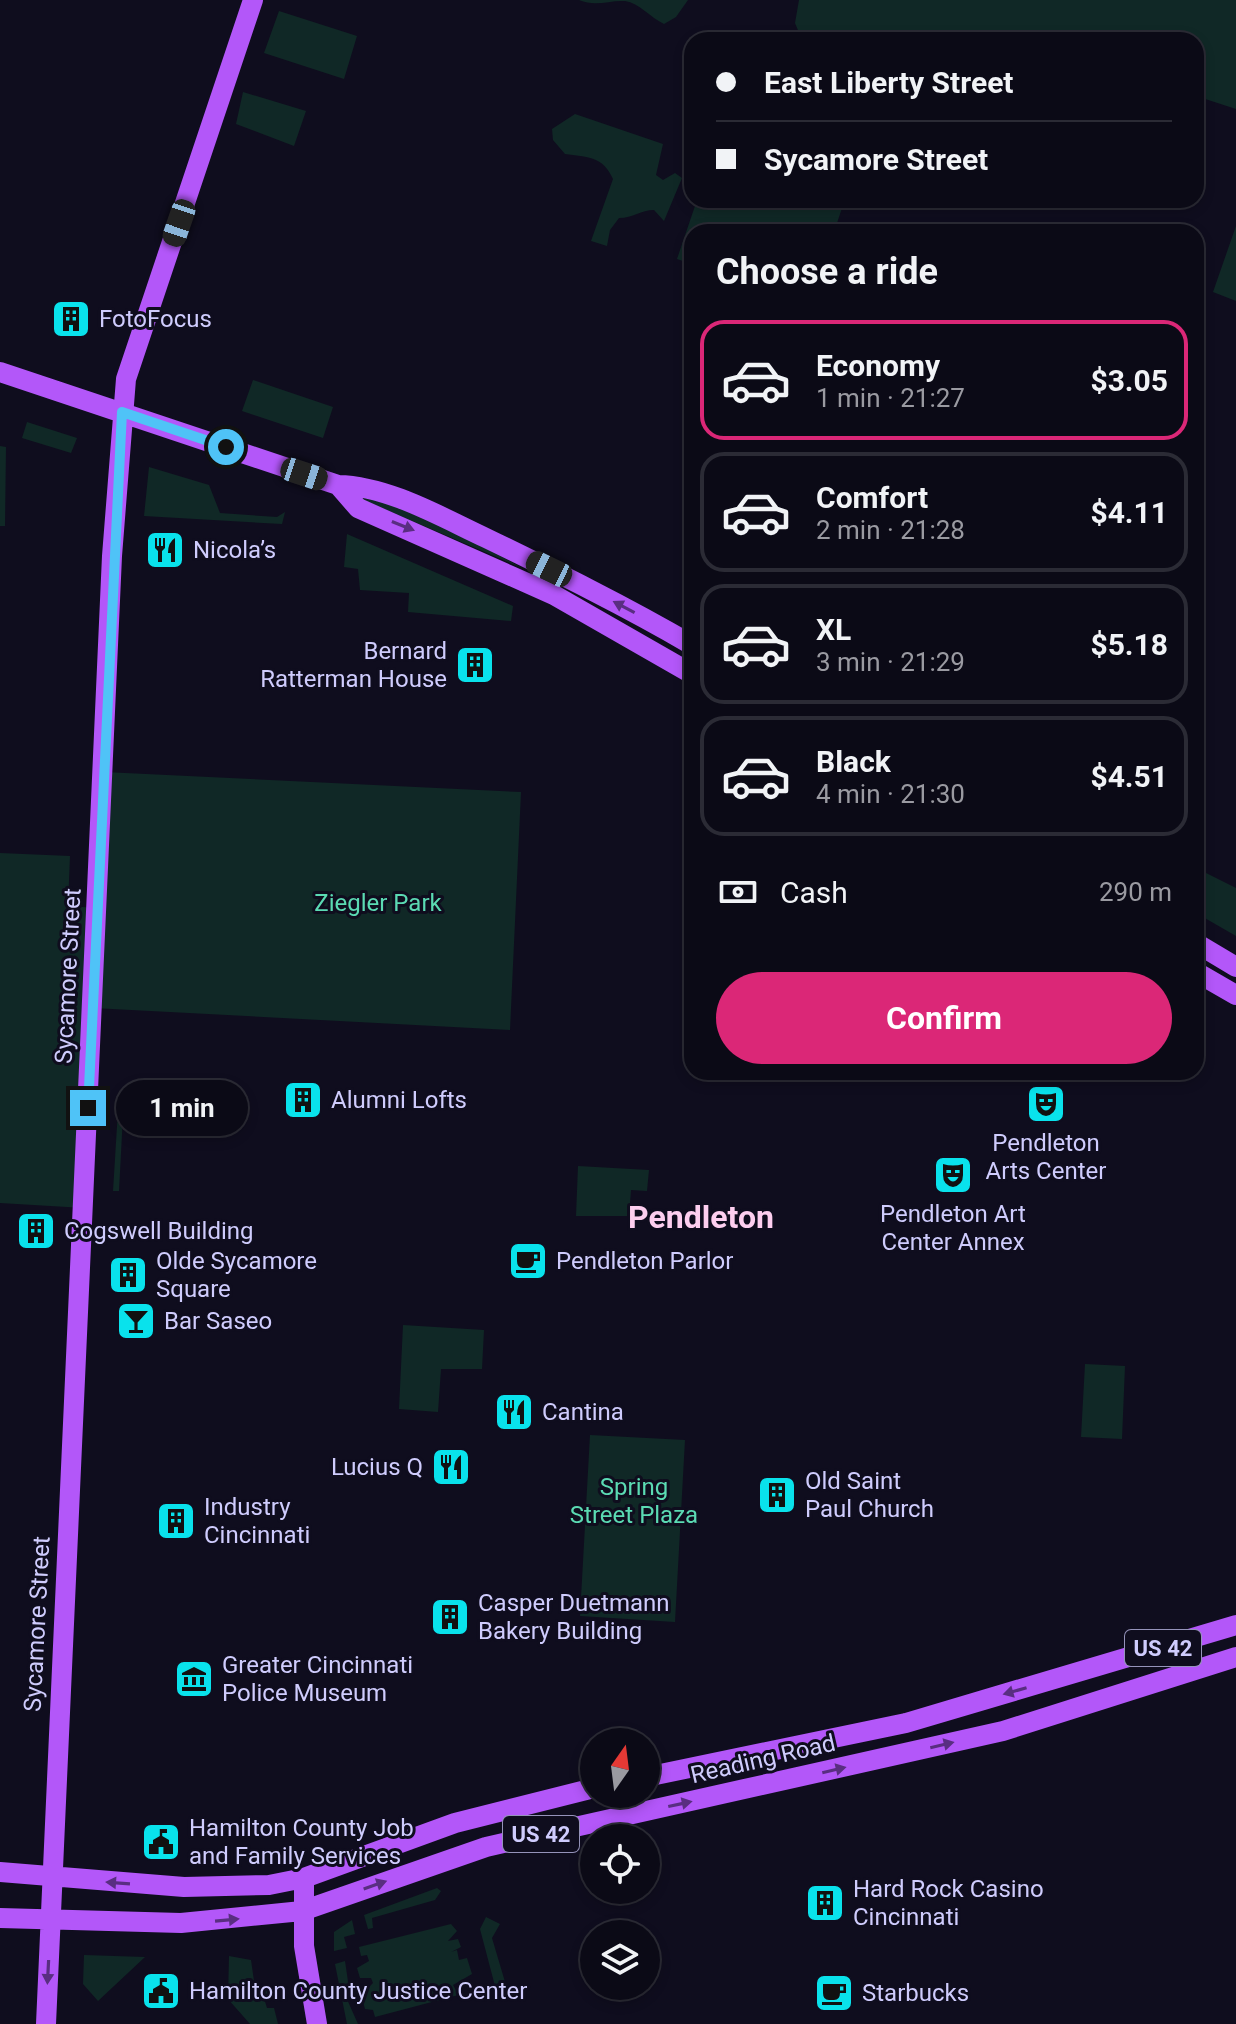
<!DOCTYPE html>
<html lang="en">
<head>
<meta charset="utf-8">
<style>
  :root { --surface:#0b0a16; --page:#191823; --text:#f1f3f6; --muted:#9a9aa1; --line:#2b2b35; --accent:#db2777 }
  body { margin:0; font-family:Roboto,sans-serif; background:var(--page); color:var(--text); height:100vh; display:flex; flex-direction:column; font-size:30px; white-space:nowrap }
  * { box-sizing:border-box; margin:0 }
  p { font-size:26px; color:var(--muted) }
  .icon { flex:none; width:44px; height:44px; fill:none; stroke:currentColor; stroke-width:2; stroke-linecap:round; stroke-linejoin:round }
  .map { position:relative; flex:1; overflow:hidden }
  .details { position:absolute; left:684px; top:224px; width:520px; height:856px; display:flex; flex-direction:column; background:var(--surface); border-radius:24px; box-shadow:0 4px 12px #0003,0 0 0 2px var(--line) }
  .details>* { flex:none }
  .guide { position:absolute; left:684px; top:32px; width:520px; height:176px; border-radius:24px; box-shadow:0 4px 12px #0003,0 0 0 2px var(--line); display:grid; align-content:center; height:176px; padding:0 32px; background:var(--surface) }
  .needle { width:52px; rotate:14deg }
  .fabs { position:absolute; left:580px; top:1728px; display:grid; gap:16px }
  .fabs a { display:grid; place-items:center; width:80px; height:80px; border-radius:50%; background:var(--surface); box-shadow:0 4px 12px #0003,0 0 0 2px var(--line); font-size:40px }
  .end { position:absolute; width:36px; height:36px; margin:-18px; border:10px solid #4fc3f7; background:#111; box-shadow:0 0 0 4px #111 }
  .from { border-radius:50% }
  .bubble { position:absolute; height:56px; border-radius:28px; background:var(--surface); box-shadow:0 4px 12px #0003,0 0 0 2px var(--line); font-size:26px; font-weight:700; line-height:56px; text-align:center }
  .car { position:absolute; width:24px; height:48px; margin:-24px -12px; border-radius:10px; box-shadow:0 0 6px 2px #0007; background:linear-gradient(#222 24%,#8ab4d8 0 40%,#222 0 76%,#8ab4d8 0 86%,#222 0) }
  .guide b { display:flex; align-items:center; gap:28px; height:76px; font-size:30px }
  .guide b+b { border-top:2px solid var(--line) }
  .guide i { width:20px; height:20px; background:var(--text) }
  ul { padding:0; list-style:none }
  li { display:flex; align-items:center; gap:24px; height:120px; margin:0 16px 12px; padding:0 16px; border:4px solid var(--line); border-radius:24px }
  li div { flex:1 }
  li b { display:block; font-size:30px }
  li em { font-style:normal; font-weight:700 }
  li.current { border-color:var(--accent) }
  li>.icon { width:72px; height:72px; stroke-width:1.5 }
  h2 { padding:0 32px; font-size:36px; line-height:96px }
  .pay { display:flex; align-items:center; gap:20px; height:88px; padding:0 32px; font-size:30px }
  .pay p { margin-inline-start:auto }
  .action { display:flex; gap:16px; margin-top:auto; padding:16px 32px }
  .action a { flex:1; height:92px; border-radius:48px; background:var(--accent); color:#fff; font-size:32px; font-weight:700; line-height:92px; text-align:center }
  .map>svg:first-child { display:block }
  .green { fill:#102826 }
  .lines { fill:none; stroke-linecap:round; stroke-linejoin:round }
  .major { stroke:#b357f9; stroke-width:20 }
  .oneway { fill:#592e81 }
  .route { stroke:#4fc3f7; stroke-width:10 }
  .labels { text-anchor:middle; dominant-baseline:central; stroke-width:6; stroke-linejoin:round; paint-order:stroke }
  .shield { fill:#0f0d1e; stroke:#9593ba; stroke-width:2 }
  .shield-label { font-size:22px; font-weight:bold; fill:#cfccfd }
  .poi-label { font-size:24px; fill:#cfccfd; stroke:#0f0d1e; text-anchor:start }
  .park-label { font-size:24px; fill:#5bdab3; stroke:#0f0d1e }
  .street-label { font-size:24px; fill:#cfccfd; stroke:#0f0d1e }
  .district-label { font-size:32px; font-weight:bold; fill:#fdceef; stroke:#0f0d1e }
</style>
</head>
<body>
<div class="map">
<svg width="1236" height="2024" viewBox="0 0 1236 2024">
  <rect width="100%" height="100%" fill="#0f0d1e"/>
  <path class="green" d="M 579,0 L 688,0 L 676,17 L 664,24 C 651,18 639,3 625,1 C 609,0 596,7 579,0 Z
    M 799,0 L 1236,0 L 1236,109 L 1196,96 L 1196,40 L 802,40 L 795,23 Z
    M 279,11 L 357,36 L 344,79 L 264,53 Z
    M 243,92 L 306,111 L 294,146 L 236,124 Z
    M 575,114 L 663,144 L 656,175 L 663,180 L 675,173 L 682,178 L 664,221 L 654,210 C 641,210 633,218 619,218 L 610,230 L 607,246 L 591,241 L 613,179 C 603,156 587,157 565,154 L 553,140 L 552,129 Z
    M 697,200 L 837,200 L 844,202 L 834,232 L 692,232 L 692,264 L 677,259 Z
    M 1236,226 L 1236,301 L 1213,292 Z
    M 253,380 L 333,407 L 323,438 L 242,411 Z
    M 27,422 L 77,438 L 71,453 L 22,438 Z
    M 0,446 L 6,447 L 5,526 L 0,526 Z
    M 149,467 L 209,485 L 220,513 L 277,517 L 285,512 L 282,524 L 144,516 Z
    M 362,493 L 434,520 L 522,568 L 361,499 Z
    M 347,534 L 513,606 L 511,621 L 408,612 L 409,593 L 360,590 L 358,569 L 344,567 Z
    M 104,772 L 521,792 L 510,1030 L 93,1008 L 84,1208 L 0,1203 L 0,853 L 70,856 L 68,906 L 97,908 Z
    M 1196,868 L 1236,888 L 1236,936 L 1196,913 Z
    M 118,1110 L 123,1115 L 119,1191 L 113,1191 Z
    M 578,1166 L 649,1170 L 647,1191 L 631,1190 L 629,1216 L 576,1216 Z
    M 403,1325 L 484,1330 L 482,1369 L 441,1369 L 438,1412 L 399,1409 Z
    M 1085,1364 L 1125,1366 L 1122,1439 L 1081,1437 Z
    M 590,1435 L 685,1440 L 675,1622 L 580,1616 Z
    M 437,1888 L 441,1891 L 435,1900 L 372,1918 L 373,1928 L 368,1929 L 364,1915 Z
    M 486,1917 L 500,1924 L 492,1938 L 508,1992 L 503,1993 L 504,1997 L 488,2002 L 485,1990 L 495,1986 L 480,1929 Z
    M 352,1920 L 355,1934 L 344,1937 L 347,1948 L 334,1951 L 334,1932 Z
    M 451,1924 L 457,1931 L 448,1941 L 458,1939 L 461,1947 L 451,1952 L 457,1950 L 459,1960 L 467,1958 L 472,1974 L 453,1985 L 458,1994 L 466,1993 L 375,2017 L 373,2010 L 365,2009 L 361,1995 L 373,1983 L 371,1978 L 360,1978 L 357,1968 L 369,1961 L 367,1955 L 361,1956 L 359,1947 Z
    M 84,1955 L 145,1957 L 98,2001 L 83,1984 Z
    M 229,1956 L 251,1960 L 255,1988 L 267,1984 L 269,1993 L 263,1995 L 267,2008 L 274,2008 L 278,2024 L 250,2024 L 228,1999 Z
    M 345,1961 L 350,1995 L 346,1997 L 358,2024 L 347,2024 L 335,1964 Z"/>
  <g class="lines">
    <path class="major" d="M 0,372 L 338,485 C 388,486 441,517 486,538 C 556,572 625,606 692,645
      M 338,485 L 358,508 L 554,595 L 692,674
      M 1196,943 L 1236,967
      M 1196,972 L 1236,995
      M 646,1777 L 906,1723 L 1236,1625
      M 0,1872 L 184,1887 L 269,1885 L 304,1878 L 455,1823 L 594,1788
      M 304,1878 L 304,1946 L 317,2024
      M 0,1918 L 181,1923 L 302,1911 L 486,1847 L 1003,1731 L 1236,1657
      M 46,2024 L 112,556 L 126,379 L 253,0"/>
  </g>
  <defs><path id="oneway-solid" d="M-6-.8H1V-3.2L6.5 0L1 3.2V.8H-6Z" transform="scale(2)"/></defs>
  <g class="oneway">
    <use href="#oneway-solid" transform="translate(403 526) rotate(22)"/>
    <use href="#oneway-solid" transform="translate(624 607) rotate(-152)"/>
    <use href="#oneway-solid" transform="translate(1015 1691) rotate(164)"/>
    <use href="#oneway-solid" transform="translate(942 1745) rotate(-13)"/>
    <use href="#oneway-solid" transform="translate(834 1770) rotate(-13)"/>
    <use href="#oneway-solid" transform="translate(680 1804) rotate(-12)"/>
    <use href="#oneway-solid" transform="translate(118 1883) rotate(-176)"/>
    <use href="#oneway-solid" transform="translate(375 1885) rotate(-19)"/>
    <use href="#oneway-solid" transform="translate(227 1920) rotate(-5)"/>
    <use href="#oneway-solid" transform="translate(48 1972) rotate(93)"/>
  </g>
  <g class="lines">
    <path class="route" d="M 88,1108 L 122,412 L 226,447"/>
  </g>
  <defs>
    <symbol id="building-square" viewBox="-11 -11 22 22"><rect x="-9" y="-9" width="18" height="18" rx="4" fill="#09e2ec" stroke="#0f0d1e"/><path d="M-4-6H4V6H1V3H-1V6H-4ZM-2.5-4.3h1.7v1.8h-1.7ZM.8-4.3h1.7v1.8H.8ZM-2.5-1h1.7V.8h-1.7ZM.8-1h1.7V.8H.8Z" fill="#111"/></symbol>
    <symbol id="restaurant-square" viewBox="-11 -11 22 22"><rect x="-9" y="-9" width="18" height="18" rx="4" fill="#09e2ec" stroke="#0f0d1e"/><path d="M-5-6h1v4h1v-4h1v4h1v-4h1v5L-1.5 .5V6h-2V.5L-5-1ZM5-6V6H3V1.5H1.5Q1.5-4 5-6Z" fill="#111"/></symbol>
    <symbol id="theatre-square" viewBox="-11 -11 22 22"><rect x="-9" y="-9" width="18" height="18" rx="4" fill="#09e2ec" stroke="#0f0d1e"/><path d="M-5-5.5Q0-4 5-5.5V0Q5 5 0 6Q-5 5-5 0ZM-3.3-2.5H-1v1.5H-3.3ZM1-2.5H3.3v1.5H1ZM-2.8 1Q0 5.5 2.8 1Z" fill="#111"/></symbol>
    <symbol id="cafe-square" viewBox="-11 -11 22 22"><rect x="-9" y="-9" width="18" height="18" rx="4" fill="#09e2ec" stroke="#0f0d1e"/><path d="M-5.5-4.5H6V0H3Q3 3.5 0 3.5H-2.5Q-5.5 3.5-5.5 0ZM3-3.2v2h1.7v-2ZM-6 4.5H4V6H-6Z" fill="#111"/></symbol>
    <symbol id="bar-square" viewBox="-11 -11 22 22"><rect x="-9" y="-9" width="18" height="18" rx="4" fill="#09e2ec" stroke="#0f0d1e"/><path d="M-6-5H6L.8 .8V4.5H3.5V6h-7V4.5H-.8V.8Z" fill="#111"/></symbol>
    <symbol id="museum-square" viewBox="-11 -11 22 22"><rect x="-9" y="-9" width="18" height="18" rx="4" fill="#09e2ec" stroke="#0f0d1e"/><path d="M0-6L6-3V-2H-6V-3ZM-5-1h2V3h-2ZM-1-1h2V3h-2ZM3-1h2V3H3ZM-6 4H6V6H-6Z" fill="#111"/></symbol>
    <symbol id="civic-square" viewBox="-11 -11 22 22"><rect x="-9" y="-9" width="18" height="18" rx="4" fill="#09e2ec" stroke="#0f0d1e"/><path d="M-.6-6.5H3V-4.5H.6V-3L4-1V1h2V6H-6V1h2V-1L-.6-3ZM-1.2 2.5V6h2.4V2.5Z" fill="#111"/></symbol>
  </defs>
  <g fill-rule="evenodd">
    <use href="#building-square" x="49" y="297" width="44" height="44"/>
    <use href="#restaurant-square" x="143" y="528" width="44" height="44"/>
    <use href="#building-square" x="453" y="643" width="44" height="44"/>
    <use href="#building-square" x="281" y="1078" width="44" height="44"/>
    <use href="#theatre-square" x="1024" y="1082" width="44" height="44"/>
    <use href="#theatre-square" x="931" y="1153" width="44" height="44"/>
    <use href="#building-square" x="14" y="1209" width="44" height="44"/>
    <use href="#cafe-square" x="506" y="1239" width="44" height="44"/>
    <use href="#building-square" x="106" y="1253" width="44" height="44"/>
    <use href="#bar-square" x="114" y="1299" width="44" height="44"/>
    <use href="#restaurant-square" x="492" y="1390" width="44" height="44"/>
    <use href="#restaurant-square" x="429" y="1445" width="44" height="44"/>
    <use href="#building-square" x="755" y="1473" width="44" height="44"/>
    <use href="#building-square" x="154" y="1499" width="44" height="44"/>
    <use href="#building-square" x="428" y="1595" width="44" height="44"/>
    <use href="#museum-square" x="172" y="1657" width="44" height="44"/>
    <use href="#civic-square" x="139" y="1820" width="44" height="44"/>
    <use href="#building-square" x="803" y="1881" width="44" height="44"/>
    <use href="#civic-square" x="139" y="1969" width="44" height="44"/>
    <use href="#cafe-square" x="812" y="1971" width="44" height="44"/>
  </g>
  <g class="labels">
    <g class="shield">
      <rect x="1125" y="1630" width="76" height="36" rx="6"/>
      <rect x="503" y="1816" width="76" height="36" rx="6"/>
    </g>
    <g class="shield-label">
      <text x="1163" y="1648">US 42</text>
      <text x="541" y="1834">US 42</text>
    </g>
    <g class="poi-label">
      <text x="99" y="319">FotoFocus</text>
      <text x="193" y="550">Nicola’s</text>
      <text x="447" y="651" text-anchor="end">Bernard<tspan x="447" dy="28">Ratterman House</tspan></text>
      <text x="331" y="1100">Alumni Lofts</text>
      <text x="1046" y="1143" text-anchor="middle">Pendleton<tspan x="1046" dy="28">Arts Center</tspan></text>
      <text x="953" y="1214" text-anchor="middle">Pendleton Art<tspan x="953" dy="28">Center Annex</tspan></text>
      <text x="64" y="1231">Cogswell Building</text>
      <text x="156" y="1261">Olde Sycamore<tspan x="156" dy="28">Square</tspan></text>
      <text x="556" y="1261">Pendleton Parlor</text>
      <text x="164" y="1321">Bar Saseo</text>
      <text x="542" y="1412">Cantina</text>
      <text x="423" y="1467" text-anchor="end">Lucius Q</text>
      <text x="805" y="1481">Old Saint<tspan x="805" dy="28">Paul Church</tspan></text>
      <text x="204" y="1507">Industry<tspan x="204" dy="28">Cincinnati</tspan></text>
      <text x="478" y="1603">Casper Duetmann<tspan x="478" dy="28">Bakery Building</tspan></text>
      <text x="222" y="1665">Greater Cincinnati<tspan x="222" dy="28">Police Museum</tspan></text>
      <text x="189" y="1828">Hamilton County Job<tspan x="189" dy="28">and Family Services</tspan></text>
      <text x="853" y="1889">Hard Rock Casino<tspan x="853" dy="28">Cincinnati</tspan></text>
      <text x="189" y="1991">Hamilton County Justice Center</text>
      <text x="862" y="1993">Starbucks</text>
    </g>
    <g class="park-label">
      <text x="378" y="903">Ziegler Park</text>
      <text x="634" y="1487">Spring<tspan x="634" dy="28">Street Plaza</tspan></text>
    </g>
    <g class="street-label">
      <text transform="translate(68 976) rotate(-87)">Sycamore Street</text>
      <text transform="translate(37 1624) rotate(-87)">Sycamore Street</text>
      <text transform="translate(763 1759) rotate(-13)">Reading Road</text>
    </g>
    <g class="district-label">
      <text x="701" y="1217">Pendleton</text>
    </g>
  </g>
</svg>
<div class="fabs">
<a><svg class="needle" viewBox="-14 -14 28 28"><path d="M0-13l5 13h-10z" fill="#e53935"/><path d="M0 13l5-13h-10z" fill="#9a9aa1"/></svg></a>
<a><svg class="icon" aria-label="locate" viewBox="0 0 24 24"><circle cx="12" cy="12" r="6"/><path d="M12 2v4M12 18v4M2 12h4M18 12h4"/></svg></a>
<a><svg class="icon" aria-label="layers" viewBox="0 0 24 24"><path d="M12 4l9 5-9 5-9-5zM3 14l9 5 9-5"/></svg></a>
</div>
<i class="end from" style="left:226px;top:447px"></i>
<i class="end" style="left:88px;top:1108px"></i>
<div class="bubble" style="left:116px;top:1080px;width:132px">1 min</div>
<i class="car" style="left:179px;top:223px;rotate:199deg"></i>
<i class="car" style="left:304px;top:474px;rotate:108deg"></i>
<i class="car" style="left:549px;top:569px;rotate:296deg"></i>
<div class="guide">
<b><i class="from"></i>East Liberty Street</b>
<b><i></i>Sycamore Street</b>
</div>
<section class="details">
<h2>Choose a ride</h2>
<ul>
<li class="current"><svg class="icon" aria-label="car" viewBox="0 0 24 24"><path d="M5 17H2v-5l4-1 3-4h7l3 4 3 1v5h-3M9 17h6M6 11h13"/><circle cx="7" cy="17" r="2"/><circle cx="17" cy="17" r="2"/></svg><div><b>Economy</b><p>1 min · 21:27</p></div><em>$3.05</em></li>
<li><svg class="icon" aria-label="car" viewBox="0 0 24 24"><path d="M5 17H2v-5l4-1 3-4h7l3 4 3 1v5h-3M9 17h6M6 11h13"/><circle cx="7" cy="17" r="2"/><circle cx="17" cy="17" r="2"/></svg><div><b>Comfort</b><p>2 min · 21:28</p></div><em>$4.11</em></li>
<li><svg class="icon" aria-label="car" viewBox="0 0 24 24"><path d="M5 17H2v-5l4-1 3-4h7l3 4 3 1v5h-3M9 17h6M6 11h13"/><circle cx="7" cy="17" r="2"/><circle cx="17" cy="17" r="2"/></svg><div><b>XL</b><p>3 min · 21:29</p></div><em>$5.18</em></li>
<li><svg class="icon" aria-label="car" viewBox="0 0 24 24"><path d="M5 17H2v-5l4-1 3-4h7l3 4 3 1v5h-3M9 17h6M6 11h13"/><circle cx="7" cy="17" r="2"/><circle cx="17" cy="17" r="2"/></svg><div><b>Black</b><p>4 min · 21:30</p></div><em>$4.51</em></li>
</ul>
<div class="pay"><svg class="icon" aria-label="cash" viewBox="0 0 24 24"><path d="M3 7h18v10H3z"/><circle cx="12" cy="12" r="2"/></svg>Cash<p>290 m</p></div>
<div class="action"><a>Confirm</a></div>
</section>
</div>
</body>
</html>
